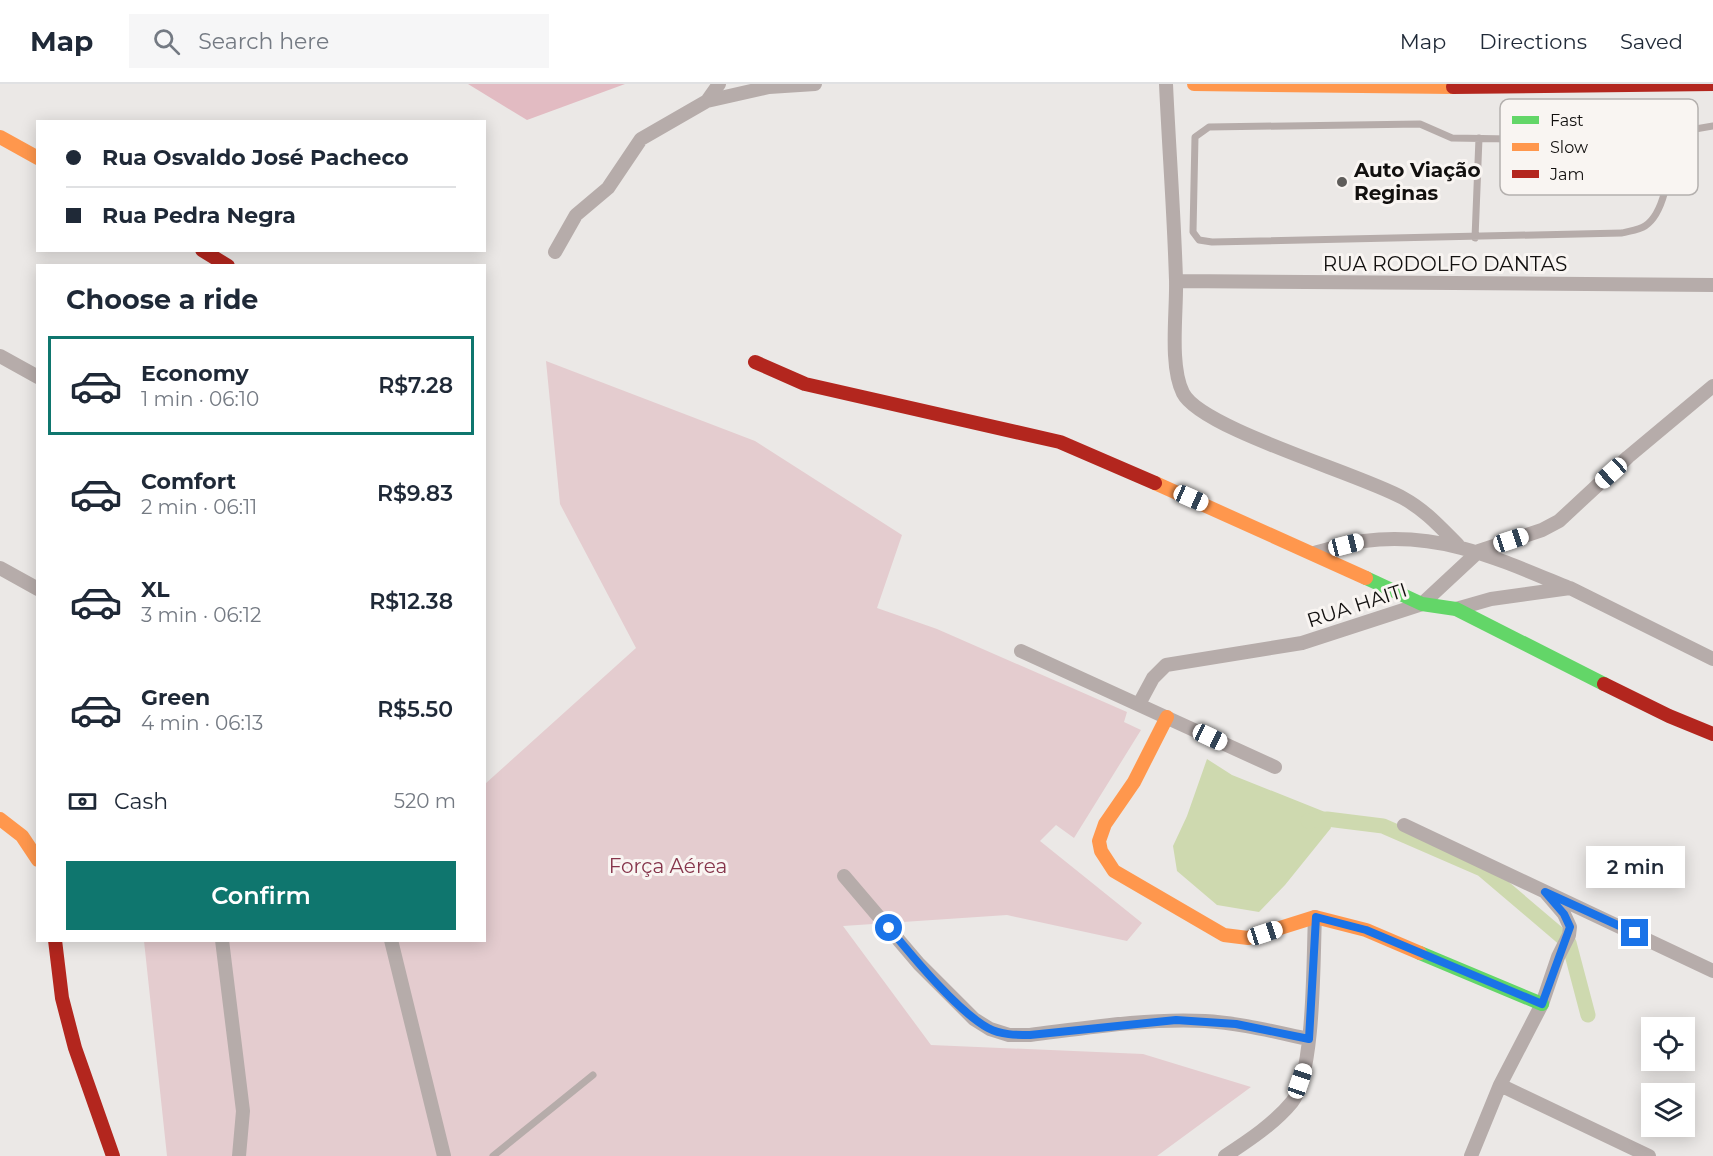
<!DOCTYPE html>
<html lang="en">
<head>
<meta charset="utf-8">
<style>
  :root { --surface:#fff; --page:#f6f6f7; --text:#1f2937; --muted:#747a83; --line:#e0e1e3; --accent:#0f766e }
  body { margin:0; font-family:Montserrat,sans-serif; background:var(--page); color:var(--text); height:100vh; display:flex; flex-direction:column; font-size:22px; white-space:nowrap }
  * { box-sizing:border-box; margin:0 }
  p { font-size:20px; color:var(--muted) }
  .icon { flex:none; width:33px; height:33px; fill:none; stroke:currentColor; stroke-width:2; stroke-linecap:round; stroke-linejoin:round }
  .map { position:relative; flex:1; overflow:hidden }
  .drawer { position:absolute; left:36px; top:180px; width:450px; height:678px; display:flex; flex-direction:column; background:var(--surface); border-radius:0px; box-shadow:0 3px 15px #0003 }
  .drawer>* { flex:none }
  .top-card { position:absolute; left:36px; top:36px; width:450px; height:132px; border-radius:0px; box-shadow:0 3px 15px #0003; display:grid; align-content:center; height:132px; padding:0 30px; background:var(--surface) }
  .tools { position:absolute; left:1641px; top:933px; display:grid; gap:12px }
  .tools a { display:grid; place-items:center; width:54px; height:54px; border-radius:0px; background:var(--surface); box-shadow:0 3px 15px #0003; font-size:30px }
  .end { position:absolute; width:27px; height:27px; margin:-14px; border:8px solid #1a73e8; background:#fff; box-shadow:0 0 0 3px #fff }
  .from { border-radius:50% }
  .bubble { position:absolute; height:42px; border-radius:0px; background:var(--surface); box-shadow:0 3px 15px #0003; font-size:20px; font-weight:600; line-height:42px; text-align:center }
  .car { position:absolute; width:18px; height:36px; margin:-18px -9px; border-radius:8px; box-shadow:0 0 4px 2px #0007; background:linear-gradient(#fff 24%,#345 0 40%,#fff 0 76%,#345 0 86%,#fff 0) }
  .top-card b { display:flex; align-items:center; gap:21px; height:57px; font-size:22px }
  .top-card b+b { border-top:2px solid var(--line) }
  .top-card i { width:15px; height:15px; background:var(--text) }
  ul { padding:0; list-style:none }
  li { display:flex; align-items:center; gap:18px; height:99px; margin:0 12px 9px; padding:0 18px; border:3px solid transparent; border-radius:0px }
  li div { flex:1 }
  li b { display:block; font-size:22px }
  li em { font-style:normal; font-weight:600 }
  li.current { border-color:var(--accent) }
  li>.icon { width:54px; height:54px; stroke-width:1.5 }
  h2 { padding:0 30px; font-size:27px; line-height:72px }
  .pay { display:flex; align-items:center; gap:15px; height:66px; padding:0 30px; font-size:22px }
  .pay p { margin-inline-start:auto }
  .button { display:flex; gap:12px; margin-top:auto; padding:12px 30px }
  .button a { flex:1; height:69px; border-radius:0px; background:var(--accent); color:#fff; font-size:24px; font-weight:600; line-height:69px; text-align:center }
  header { display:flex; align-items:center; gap:36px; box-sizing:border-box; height:84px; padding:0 30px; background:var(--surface); border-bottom:2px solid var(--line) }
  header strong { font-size:28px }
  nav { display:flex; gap:33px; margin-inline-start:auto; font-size:21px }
  .search { width:420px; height:54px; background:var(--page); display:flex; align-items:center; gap:15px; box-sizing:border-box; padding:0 21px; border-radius:0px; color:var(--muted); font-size:22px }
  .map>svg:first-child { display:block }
  .green { fill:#e4cccf }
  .forest { fill:#e2bbc2 }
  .water { fill:#ced9af }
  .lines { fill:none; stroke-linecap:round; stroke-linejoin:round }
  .canal { stroke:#ced9af; stroke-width:15 }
  .lane { stroke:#b6acaa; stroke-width:7 }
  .street { stroke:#b6acaa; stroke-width:14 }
  .fast { stroke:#63d668; stroke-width:14 }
  .slow { stroke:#ff974d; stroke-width:14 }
  .jam { stroke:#b3261e; stroke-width:14 }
  .route { stroke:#1a73e8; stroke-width:8 }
  .poi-dot { fill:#5e5c5a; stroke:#f9f5f2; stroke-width:2 }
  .labels { text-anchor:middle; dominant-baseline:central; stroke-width:6; stroke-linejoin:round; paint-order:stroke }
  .poi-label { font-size:20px; font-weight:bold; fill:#12100f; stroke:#f9f5f2; text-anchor:start }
  .street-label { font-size:20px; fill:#12100f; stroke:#f9f5f2 }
  .park-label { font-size:20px; fill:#86354b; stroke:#f9f5f2 }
  .key { fill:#f9f5f2; stroke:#b4b0ae; stroke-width:1.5 }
  .key-label { font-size:16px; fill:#12100f }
</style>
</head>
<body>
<header>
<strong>Map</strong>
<div class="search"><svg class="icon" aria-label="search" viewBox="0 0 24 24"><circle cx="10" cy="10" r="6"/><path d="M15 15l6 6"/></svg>Search here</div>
<nav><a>Map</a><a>Directions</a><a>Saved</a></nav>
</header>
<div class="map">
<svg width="1713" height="1072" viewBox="0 0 1713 1072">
  <rect width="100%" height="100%" fill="#ebe8e6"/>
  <path class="green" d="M 546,277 L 755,357 L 902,451 L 877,524 L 937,545 L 1127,628 L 1124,638 L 1141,646 L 1074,754 L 1056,741 L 1040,757 L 1142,839 L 1127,857 L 1007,831 L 843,842 L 931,961 L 1143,970 L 1251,1003 L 1157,1072 L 167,1072 L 144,857 L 484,856 L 485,700 L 636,564 L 560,420 Z"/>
  <path class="forest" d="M 468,0 L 625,0 L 527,36 Z"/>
  <path class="water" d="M 1207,675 L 1232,691 L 1325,728 L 1331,744 L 1285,801 L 1259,828 L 1217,821 L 1177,787 L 1173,762 L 1187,732 Z"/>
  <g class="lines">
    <path class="canal" d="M 1308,737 L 1327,735 L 1383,742 L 1482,785 L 1569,859 L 1588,931"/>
    <path class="lane" d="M 1674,49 C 1670,75 1668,127 1645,142 C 1639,146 1629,147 1622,149 L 1212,158 L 1199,156 L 1193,148 L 1195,53 L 1209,43 L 1420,40 L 1452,54 L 1626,57 L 1713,42
      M 1475,154 L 1479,54
      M 493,1072 L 593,991"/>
    <path class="street" d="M 1166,0 C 1169,65 1174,130 1176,196 C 1177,227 1169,281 1183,309 C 1201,345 1361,390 1403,414 C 1425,426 1440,443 1458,461
      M 707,17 L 719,0
      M 555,168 L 576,131 L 608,104 L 641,55 L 707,17 L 769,3 L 815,0
      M 1176,197 L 1713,201
      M 0,272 L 38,293
      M 1314,469 C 1331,465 1347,459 1364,457 C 1441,447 1501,476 1569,504
      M 0,484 L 38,505
      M 1456,525 L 1491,515 L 1570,504 L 1713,575
      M 1021,567 L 1275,683
      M 1139,620 L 1153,594 L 1166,581 L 1302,559 L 1422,520 L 1479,467 L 1542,446 L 1559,437 L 1628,373 L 1713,302
      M 1404,741 L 1713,887
      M 844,792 L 919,880 L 974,935 L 990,945 L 1009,951 L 1030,951 C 1086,944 1147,934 1205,937 C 1240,939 1275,948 1309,955
      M 222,856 L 243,1027 L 239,1072
      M 391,856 L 444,1072
      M 1500,1001 L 1649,1072
      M 1225,1072 C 1248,1057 1275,1039 1292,1018 C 1315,990 1313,872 1315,833
      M 1471,1072 L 1500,1001 L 1542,920 L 1558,873 L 1569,851 L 1570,843 L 1564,830 L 1546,809"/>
    <path class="fast" d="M 1366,494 L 1422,520 L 1456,525 L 1604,600
      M 1420,869 L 1542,920"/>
    <path class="slow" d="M 1194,0 L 1453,3
      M 0,53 L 38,74
      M 1155,399 L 1366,494
      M 1167,633 L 1134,698 L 1105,740 L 1099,757 L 1101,767 L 1114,787 L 1224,851 L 1248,854 L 1315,833 L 1366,846 L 1420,869
      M 0,735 L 22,752 L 38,776"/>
    <path class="jam" d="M 1453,3 L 1713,0
      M 202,166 L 228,182
      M 755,278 L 805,300 L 1060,358 L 1155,399
      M 1604,600 L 1669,632 L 1713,650
      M 55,856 L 62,914 L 75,964 L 113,1072"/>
  </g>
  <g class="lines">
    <path class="route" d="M 889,844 C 913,873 957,927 988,944 C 1001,951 1016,951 1030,951 L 1176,936 L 1236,940 L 1309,955 L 1316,833 L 1366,846 L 1542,920 L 1570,843 L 1564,830 L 1545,808 L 1635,849"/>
  </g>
  <circle class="poi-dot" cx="1342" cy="98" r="6"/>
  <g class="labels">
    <g class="poi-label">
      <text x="1354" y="86">Auto Viação<tspan x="1354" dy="23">Reginas</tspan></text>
    </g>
    <g class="street-label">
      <text x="1445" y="180">RUA RODOLFO DANTAS</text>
      <text transform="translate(1357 521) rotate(-18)">RUA HAITI</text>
    </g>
    <g class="park-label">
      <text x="668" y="782">Força Aérea</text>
    </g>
  </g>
  <rect x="1500" y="15" width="198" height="96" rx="9" class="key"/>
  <rect x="1512" y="32" width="27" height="8" fill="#63d668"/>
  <rect x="1512" y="59" width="27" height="8" fill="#ff974d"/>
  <rect x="1512" y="86" width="27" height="8" fill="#b3261e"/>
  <g class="key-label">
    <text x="1550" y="42">Fast</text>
    <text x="1550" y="69">Slow</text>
    <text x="1550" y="96">Jam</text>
  </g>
</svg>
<div class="tools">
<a><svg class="icon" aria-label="locate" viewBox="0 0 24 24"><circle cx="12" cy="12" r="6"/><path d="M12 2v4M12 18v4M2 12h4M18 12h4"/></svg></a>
<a><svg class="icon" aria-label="layers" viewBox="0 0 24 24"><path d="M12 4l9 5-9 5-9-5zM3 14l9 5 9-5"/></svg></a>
</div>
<i class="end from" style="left:889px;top:844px"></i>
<i class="end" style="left:1635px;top:849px"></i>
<div class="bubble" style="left:1586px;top:762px;width:99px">2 min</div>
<i class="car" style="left:1611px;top:389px;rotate:228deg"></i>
<i class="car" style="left:1191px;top:414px;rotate:114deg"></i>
<i class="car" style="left:1511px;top:456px;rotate:72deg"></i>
<i class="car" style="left:1346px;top:461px;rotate:76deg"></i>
<i class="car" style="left:1210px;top:653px;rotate:115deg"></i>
<i class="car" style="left:1265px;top:849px;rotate:72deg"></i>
<i class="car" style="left:1300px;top:997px;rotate:19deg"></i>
<div class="top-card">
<b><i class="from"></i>Rua Osvaldo José Pacheco</b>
<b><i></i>Rua Pedra Negra</b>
</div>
<section class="drawer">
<h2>Choose a ride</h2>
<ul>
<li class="current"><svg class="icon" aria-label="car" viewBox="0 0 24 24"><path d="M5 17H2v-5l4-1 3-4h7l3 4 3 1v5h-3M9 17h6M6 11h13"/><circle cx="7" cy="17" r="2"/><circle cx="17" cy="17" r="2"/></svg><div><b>Economy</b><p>1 min · 06:10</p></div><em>R$7.28</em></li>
<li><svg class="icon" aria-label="car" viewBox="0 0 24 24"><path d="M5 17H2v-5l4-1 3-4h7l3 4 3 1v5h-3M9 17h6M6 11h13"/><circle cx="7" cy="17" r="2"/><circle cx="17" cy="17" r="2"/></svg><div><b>Comfort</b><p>2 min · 06:11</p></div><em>R$9.83</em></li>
<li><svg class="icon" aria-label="car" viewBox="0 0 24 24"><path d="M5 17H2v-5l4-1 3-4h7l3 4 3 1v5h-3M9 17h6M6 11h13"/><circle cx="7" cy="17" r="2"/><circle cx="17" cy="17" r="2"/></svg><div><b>XL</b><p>3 min · 06:12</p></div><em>R$12.38</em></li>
<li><svg class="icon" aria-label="car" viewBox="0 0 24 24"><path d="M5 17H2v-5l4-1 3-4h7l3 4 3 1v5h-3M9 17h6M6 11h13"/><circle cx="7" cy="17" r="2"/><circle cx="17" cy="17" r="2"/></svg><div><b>Green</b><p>4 min · 06:13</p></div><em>R$5.50</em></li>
</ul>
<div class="pay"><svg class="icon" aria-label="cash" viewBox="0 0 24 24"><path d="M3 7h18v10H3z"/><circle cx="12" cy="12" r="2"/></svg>Cash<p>520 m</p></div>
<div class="button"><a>Confirm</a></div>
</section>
</div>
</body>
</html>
